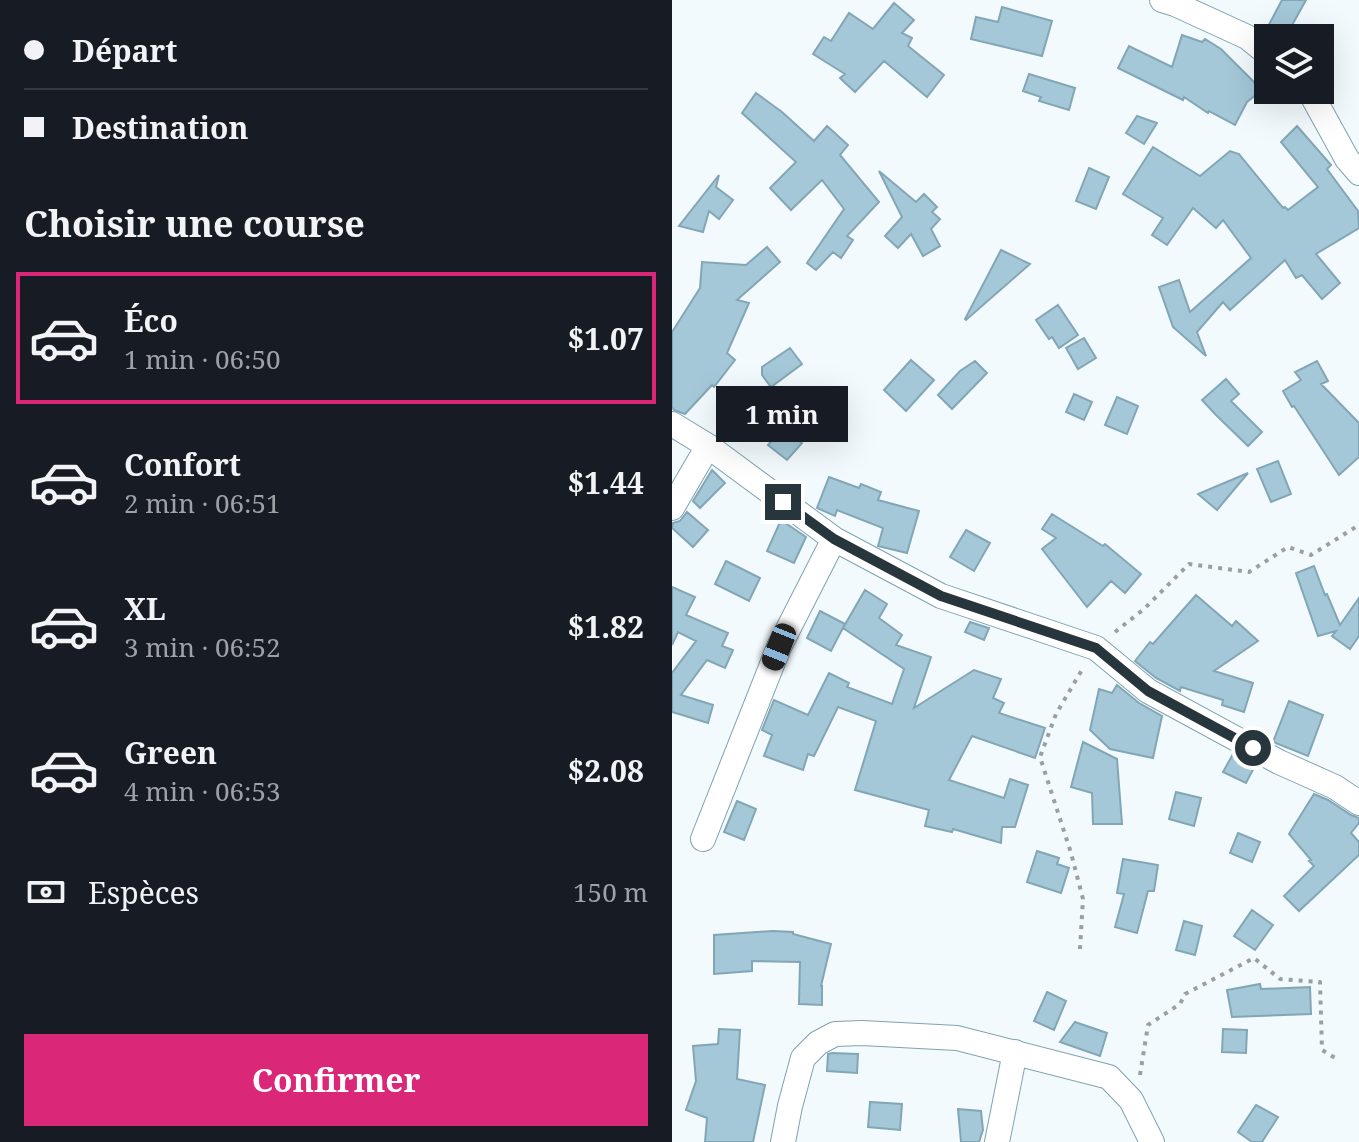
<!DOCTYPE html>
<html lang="fr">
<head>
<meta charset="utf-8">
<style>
  :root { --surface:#171b24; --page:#20242c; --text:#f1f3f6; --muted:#9ea1a6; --line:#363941; --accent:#db2777 }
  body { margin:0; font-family:"Noto Serif",serif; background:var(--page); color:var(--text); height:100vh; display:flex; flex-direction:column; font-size:30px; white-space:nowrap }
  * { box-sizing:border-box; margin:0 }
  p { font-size:26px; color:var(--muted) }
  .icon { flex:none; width:44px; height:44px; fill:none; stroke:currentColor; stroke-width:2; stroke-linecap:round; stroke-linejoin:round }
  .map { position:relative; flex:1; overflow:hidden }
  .sheet { display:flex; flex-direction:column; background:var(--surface); width:672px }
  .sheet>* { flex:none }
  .hud { display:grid; align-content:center; height:176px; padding:0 24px; background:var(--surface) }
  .controls { position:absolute; left:582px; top:24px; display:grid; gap:16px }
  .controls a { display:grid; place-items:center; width:80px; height:80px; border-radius:0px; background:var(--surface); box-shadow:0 8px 32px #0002; font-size:40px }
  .end { position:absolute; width:36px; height:36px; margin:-18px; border:10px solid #27363d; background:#fff; box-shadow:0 0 0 4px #fff }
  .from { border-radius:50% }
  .bubble { position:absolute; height:56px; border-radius:0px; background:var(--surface); box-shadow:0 8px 32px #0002; font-size:26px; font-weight:700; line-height:56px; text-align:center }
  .car { position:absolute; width:24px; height:48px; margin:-24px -12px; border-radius:10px; box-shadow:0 0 6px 2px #0007; background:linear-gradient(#222 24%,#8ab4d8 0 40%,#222 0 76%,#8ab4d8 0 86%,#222 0) }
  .hud b { display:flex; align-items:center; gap:28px; height:76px; font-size:30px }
  .hud b+b { border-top:2px solid var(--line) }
  .hud i { width:20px; height:20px; background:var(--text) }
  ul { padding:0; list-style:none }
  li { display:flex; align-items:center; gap:24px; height:132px; margin:0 16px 12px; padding:0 8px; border:4px solid transparent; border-radius:0px }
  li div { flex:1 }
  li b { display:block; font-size:30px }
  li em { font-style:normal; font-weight:700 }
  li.selected { border-color:var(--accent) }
  li>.icon { width:72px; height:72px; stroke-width:1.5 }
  h2 { padding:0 24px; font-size:36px; line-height:96px }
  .pay { display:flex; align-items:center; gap:20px; height:88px; padding:0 24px; font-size:30px }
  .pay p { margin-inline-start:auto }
  .primary-button { display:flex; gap:16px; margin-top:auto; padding:16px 24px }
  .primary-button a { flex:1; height:92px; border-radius:0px; background:var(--accent); color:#fff; font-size:32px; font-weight:700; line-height:92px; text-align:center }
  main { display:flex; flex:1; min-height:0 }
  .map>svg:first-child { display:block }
  .building { fill:#a4c8d8; stroke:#83a6b6; stroke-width:2 }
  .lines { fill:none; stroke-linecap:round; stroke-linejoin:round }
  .minor-casing { stroke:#7fa2b2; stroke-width:26 }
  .path { stroke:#96a1a5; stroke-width:4; stroke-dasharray:4 6; stroke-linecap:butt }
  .minor { stroke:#fff; stroke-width:24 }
  .route { stroke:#27363d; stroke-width:10 }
</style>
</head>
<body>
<main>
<section class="sheet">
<div class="hud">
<b><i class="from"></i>Départ</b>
<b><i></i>Destination</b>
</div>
<h2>Choisir une course</h2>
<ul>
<li class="selected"><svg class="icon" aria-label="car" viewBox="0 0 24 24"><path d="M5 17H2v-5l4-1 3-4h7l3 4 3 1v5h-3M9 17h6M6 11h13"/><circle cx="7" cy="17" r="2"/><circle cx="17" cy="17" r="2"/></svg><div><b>Éco</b><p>1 min · 06:50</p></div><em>$1.07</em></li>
<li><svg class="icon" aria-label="car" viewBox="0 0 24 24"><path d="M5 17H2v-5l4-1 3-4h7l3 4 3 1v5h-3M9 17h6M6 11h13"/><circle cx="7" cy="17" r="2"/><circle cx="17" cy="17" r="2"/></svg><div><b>Confort</b><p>2 min · 06:51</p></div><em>$1.44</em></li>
<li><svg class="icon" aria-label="car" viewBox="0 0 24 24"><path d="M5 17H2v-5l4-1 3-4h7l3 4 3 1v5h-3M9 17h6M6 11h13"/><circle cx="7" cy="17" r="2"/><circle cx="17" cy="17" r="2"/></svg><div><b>XL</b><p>3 min · 06:52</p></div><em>$1.82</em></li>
<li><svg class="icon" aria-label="car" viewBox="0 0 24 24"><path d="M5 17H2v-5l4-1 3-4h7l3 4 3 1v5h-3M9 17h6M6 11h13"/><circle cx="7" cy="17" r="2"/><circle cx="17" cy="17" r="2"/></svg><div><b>Green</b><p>4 min · 06:53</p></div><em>$2.08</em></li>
</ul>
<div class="pay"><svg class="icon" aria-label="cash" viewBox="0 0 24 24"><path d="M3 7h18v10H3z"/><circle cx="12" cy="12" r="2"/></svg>Espèces<p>150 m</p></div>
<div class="primary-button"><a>Confirmer</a></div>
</section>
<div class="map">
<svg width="687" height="1142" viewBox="0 0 687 1142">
  <rect width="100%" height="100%" fill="#f3fafd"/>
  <path class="building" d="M 610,0 L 634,0 L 613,38 L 600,38 L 593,32 Z
    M 222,3 L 242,20 L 230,33 L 240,38 L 236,46 L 272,75 L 255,97 L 212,61 L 183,92 L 168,78 L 173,74 L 141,54 L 152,37 L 159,41 L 177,13 L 201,29 Z
    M 330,7 L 380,21 L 370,56 L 299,39 L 304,17 L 326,22 Z
    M 510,35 L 530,42 L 533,39 L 549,49 L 590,90 L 575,102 L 563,125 L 537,111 L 536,113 L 512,97 L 511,100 L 446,68 L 457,46 L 500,67 Z
    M 357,74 L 403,88 L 397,110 L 367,101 L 369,97 L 351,91 Z
    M 84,93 L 110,112 L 142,141 L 155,126 L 176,145 L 168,155 L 207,202 L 175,236 L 181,240 L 169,258 L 161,252 L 144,270 L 135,263 L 172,209 L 150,180 L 119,210 L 98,188 L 124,162 L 70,113 Z
    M 465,116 L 485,123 L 472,144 L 454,133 Z
    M 625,126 L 659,165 L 655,169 L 686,211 L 687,228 L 644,254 L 668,283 L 650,299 L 630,275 L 624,278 L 613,260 L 558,310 L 551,302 L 525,332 L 534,356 L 501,327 L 487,287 L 507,280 L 518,312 L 579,258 L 551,220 L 544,228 L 521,208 L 495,245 L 480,235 L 491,218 L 451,194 L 481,147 L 528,176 L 558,151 L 567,154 L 611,208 L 613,207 L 616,210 L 646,187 L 609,142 Z
    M 417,168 L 437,177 L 424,209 L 404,201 Z
    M 207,171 L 244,202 L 252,194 L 265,207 L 260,212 L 268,219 L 259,229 L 268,246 L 251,256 L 239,234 L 226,248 L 213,236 L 230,217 Z
    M 47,175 L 44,187 L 61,200 L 47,219 L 37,211 L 31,232 L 7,226 Z
    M 95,247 L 108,262 L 65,300 L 77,303 L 55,353 L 63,360 L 42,387 L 40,385 L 13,414 L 2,410 L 0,407 L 0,332 L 28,288 L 30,262 L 74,265 Z
    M 329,250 L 358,264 L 294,320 L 293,319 Z
    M 386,305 L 406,335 L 387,348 L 380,337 L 377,339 L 364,320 Z
    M 412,338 L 424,358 L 406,369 L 394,348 Z
    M 118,348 L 130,364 L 99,387 L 90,375 L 90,367 Z
    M 239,360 L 262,380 L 234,411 L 212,390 Z
    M 303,361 L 315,373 L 280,409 L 266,395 L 288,371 Z
    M 645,361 L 656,381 L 649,384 L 687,423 L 687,457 L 667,475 L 622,406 L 620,407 L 611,391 L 629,380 L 623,372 Z
    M 554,379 L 567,394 L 559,401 L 590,432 L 576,446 L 544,415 L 530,400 Z
    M 402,394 L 420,402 L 412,420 L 394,412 Z
    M 445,397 L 466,406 L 455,434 L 433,425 Z
    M 111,427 L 130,443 L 115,460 L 96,445 Z
    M 606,461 L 619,494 L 599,502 L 585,469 Z
    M 40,470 L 53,483 L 28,508 L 21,501 Z
    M 576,473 L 545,510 L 526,494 Z
    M 157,477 L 187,488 L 189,484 L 209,492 L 206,500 L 247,511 L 235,553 L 206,546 L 211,528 L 165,510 L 163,516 L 145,508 Z
    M 15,512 L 36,530 L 21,547 L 0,528 L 1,523 L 8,521 Z
    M 380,514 L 431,546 L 433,544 L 469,574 L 453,593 L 439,581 L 415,607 L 370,549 L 384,538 L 370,529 Z
    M 109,520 L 134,537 L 122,563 L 95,551 Z
    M 294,530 L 318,543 L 302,571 L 278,557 Z
    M 54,561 L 88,578 L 77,601 L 43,584 Z
    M 642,566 L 653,595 L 655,594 L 668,625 L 687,598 L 687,636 L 678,649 L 660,636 L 664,631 L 646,636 L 624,573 Z
    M 0,587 L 23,597 L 14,615 L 56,633 L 50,646 L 61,650 L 53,668 L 35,660 L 9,695 L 41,705 L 36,723 L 0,712 L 0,673 L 24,641 L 6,632 L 0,645 Z
    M 193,590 L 215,604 L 207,618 L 230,635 L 224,645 L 259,657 L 242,708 L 302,670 L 329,679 L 321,698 L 332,703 L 327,713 L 373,728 L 363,758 L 300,736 L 277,780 L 332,798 L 338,779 L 356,785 L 343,827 L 330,827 L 329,843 L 281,829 L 280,832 L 253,826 L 257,810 L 183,790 L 204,721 L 166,707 L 142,756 L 136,754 L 131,770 L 92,756 L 100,735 L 90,730 L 102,700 L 136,715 L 157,673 L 177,683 L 175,687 L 220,704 L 232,669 L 171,628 Z
    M 524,595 L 560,626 L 564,621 L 586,641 L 542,671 L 581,683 L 572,712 L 550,705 L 551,700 L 509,687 L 508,691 L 484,678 L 463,661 L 478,642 L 481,644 Z
    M 148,611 L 173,624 L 159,651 L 135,638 Z
    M 298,622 L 317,628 L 312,640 L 293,632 Z
    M 445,685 L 467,703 L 490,716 L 481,758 L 438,749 L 418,730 L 427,689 L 440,693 Z
    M 617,701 L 651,715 L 636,756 L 601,742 Z
    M 411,742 L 445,759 L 450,824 L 421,824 L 420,793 L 399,787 Z
    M 561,754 L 583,766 L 574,783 L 551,772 Z
    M 504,792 L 529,798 L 522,826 L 497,819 Z
    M 642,794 L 656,800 L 679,815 L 687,818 L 687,823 L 679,833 L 687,842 L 687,855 L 627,911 L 612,896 L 642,866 L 637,861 L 639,860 L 617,834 Z
    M 65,801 L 84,809 L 72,840 L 52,832 Z
    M 566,833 L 588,842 L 580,862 L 558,853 Z
    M 365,851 L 387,858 L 385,864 L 397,868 L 389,893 L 355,882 Z
    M 451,859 L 486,865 L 482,891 L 476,891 L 465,933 L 443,927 L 452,894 L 445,893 Z
    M 580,910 L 601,925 L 583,950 L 562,936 Z
    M 512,921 L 530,926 L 523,955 L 504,950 Z
    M 101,931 L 121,932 L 121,934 L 159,944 L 149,986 L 150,986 L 150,1005 L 127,1004 L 128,962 L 80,961 L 80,971 L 42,974 L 42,935 Z
    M 588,984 L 589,989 L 638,987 L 639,1014 L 560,1017 L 555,990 Z
    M 375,992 L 394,1001 L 382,1030 L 362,1021 Z
    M 403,1022 L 435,1033 L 428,1056 L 388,1042 Z
    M 47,1029 L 68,1030 L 65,1079 L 93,1085 L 81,1142 L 33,1142 L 35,1118 L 14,1110 L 24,1081 L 21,1046 L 46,1044 Z
    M 551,1029 L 575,1030 L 574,1053 L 550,1052 Z
    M 160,1053 L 186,1054 L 185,1073 L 155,1071 L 156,1054 Z
    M 198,1102 L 230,1104 L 228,1130 L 196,1127 Z
    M 584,1105 L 606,1117 L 590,1142 L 580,1142 L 566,1132 Z
    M 286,1109 L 309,1111 L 311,1130 L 307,1142 L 289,1142 Z"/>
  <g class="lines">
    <defs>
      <path id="minor" d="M 490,0 L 503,4 L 575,37 L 596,54
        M 637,90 L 675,159 L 687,173
        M 0,424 L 36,446 L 162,539 L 269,596 L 424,648 L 476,691 L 607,762 L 663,787 L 687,803
        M 0,508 L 36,446
        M 31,839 L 107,647 L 162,539
        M 111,1142 L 118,1106 L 131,1058 L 146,1043 L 163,1034 L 190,1033 L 285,1038 L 437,1077 L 459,1100 L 480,1142
        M 325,1142 L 343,1052"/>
    </defs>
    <use href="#minor" class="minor-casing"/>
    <path class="path" d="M 443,632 L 472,609 L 517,564 L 577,572 L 616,547 L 639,555 L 687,525
      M 408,949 L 411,899 L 399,853 L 368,757 L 384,714 L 411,668
      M 468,1075 L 476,1025 L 508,1004 L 513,994 L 582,958 L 608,979 L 648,982 L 650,1050 L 665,1059"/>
    <use href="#minor" class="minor"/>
  </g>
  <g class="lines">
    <path class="route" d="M 111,502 L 162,539 L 269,596 L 424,648 L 476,691 L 581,748"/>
  </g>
</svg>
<div class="controls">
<a><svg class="icon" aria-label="layers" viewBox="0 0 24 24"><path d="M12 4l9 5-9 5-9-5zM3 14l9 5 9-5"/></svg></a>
</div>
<i class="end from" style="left:581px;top:748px"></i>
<i class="end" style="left:111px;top:502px"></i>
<div class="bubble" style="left:44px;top:386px;width:132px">1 min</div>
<i class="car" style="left:107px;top:647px;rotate:202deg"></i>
</div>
</main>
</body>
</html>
